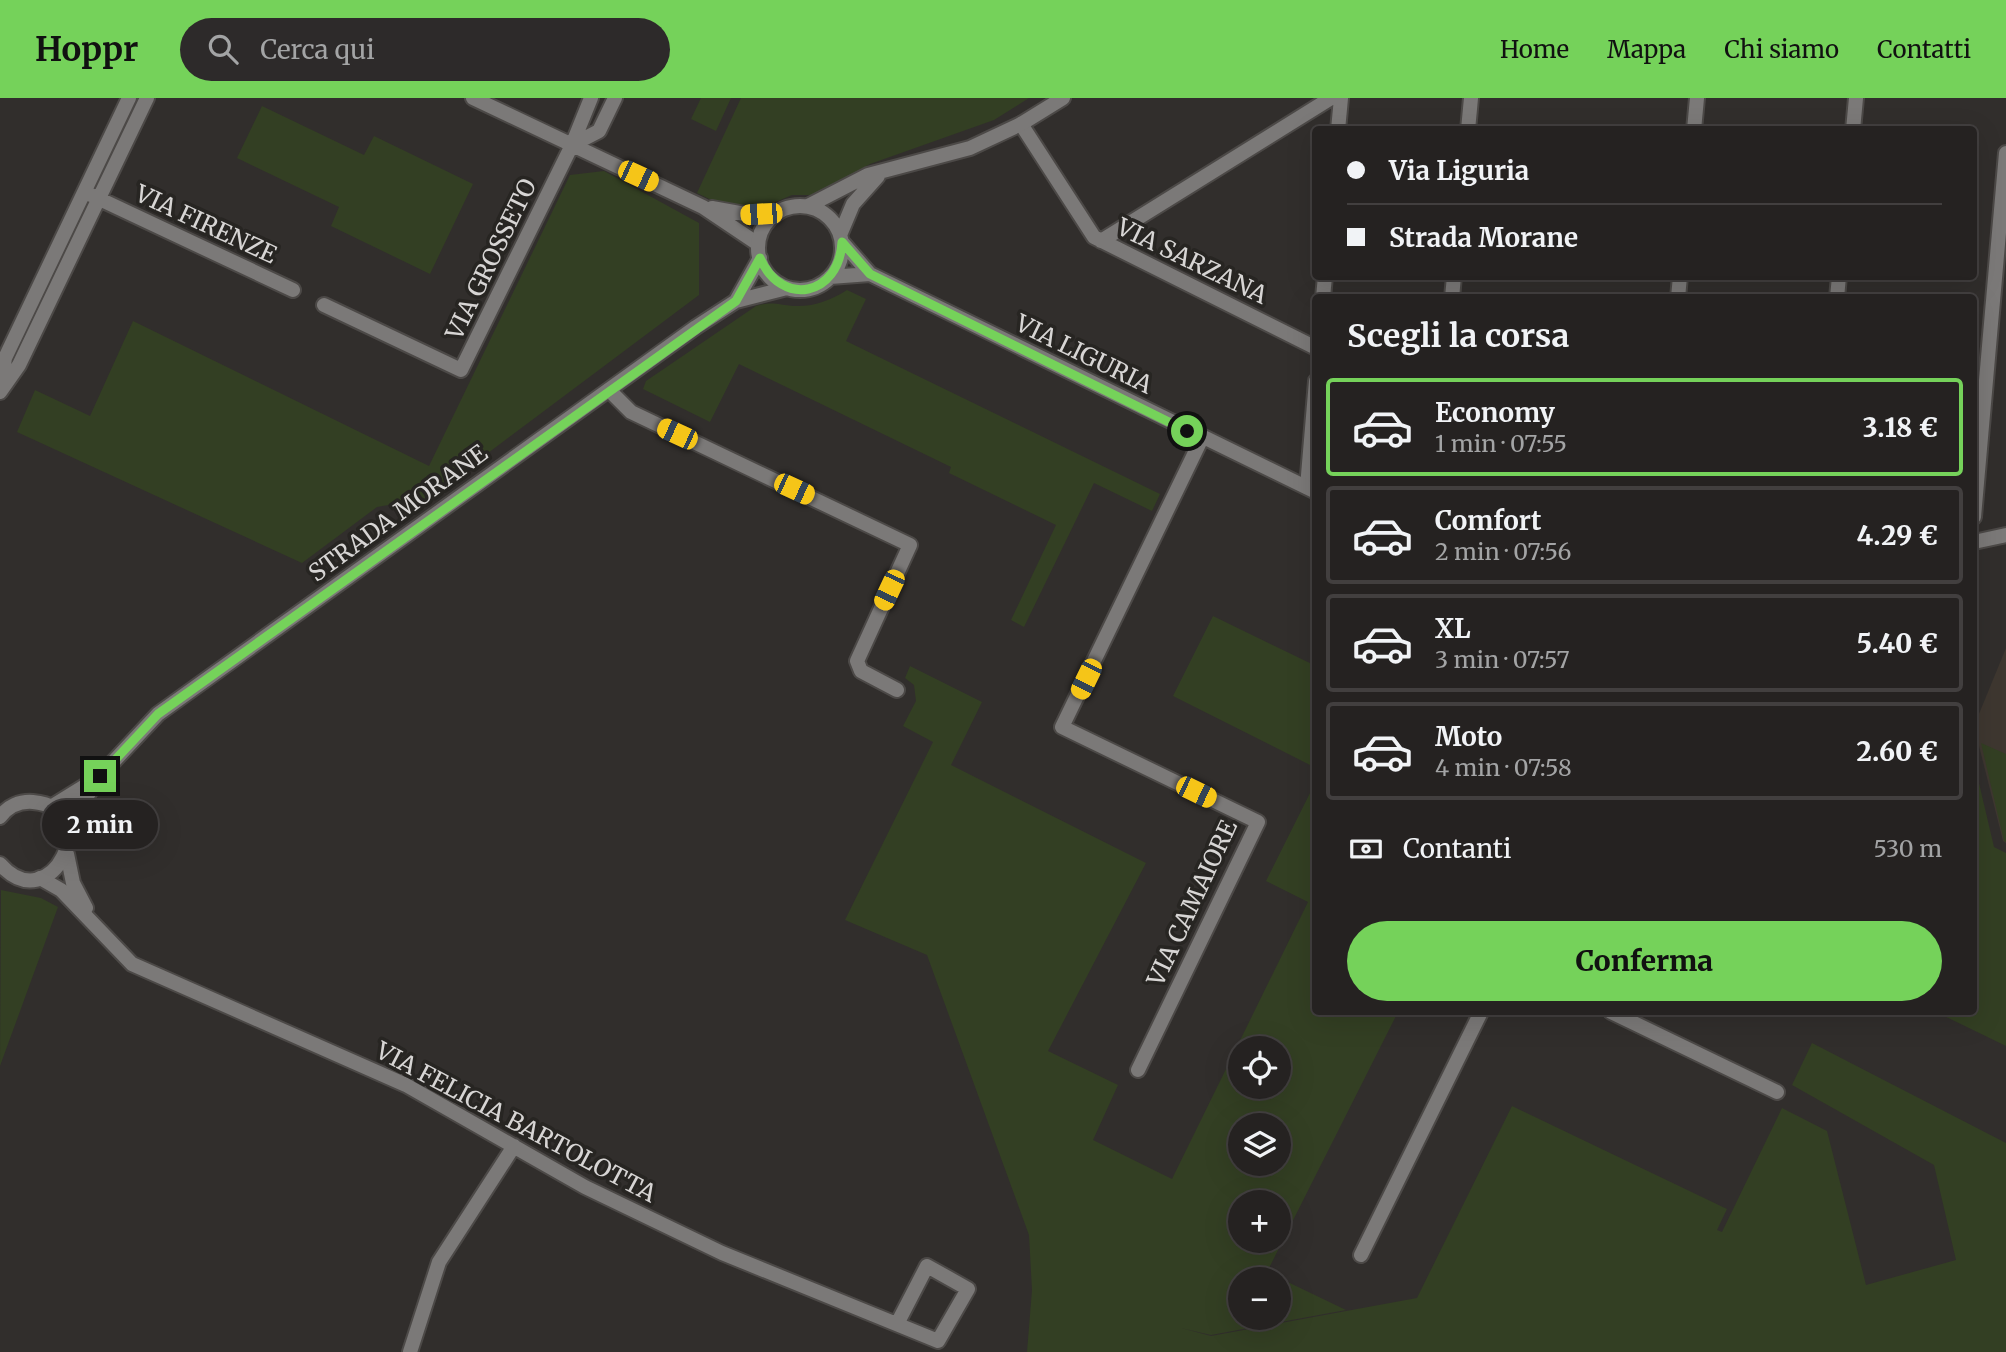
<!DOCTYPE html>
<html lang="it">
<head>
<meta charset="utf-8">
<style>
  :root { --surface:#252221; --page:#2d2a2a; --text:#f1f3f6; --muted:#a3a4a5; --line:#423f3f; --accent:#75d25a }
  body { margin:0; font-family:Merriweather,serif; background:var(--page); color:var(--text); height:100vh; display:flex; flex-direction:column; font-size:26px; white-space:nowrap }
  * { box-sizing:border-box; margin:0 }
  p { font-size:23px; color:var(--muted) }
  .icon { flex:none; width:38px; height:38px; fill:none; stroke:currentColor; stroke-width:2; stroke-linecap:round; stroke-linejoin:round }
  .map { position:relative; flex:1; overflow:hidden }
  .side { position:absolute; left:1312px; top:196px; width:665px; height:721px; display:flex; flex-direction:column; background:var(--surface); border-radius:7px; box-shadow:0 7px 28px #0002,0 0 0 2px var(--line) }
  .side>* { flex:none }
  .banner { position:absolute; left:1312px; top:28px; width:665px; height:154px; border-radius:7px; box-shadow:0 7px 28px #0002,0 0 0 2px var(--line); display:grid; align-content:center; height:154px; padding:0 35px; background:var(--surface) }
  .buttons { position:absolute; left:1228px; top:938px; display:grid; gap:14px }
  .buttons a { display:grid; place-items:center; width:63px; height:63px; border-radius:50%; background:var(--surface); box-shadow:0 7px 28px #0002,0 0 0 2px var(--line); font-size:35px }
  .end { position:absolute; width:32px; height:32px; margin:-16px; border:9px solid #75d25a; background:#111; box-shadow:0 0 0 4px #111 }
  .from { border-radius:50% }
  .bubble { position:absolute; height:49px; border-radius:24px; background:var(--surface); box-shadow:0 7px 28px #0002,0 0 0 2px var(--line); font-size:23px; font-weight:800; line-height:49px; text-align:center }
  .car { position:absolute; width:21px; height:42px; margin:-21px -10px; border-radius:9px; box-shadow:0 0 5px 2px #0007; background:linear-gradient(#f5c518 24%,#345 0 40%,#f5c518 0 76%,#345 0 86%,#f5c518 0) }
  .banner b { display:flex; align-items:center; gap:24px; height:66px; font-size:26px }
  .banner b+b { border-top:2px solid var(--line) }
  .banner i { width:18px; height:18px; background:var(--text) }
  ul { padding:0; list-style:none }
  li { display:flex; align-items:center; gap:21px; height:98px; margin:0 14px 10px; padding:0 21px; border:4px solid var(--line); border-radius:7px }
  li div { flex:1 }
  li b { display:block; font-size:26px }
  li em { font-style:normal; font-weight:800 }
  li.active { border-color:var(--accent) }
  li>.icon { width:63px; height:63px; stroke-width:1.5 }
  h2 { padding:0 35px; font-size:32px; line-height:84px }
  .pay { display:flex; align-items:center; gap:18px; height:77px; padding:0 35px; font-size:26px }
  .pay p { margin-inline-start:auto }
  .primary-button { display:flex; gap:14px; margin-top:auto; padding:14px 35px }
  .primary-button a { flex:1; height:80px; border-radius:42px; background:var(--accent); color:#111; font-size:28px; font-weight:800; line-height:80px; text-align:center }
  header { display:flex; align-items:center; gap:42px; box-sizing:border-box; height:98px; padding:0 35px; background:var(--accent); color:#111 }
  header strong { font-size:33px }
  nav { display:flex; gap:38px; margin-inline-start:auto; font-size:24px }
  .search { width:490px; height:63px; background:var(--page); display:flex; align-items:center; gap:18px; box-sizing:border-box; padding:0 24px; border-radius:38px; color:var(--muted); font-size:26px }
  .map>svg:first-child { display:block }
  .built { fill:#3e3730 }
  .green { fill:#333f23; fill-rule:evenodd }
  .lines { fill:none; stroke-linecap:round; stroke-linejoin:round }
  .minor-casing { stroke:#4c4947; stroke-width:18 }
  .tertiary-casing { stroke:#4c4947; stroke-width:18 }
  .minor { stroke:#7b7978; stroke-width:14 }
  .tertiary { stroke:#7b7978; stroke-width:14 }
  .route { stroke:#75d25a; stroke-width:9 }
  .labels { text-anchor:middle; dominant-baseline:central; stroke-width:7; stroke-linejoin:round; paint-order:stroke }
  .street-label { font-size:24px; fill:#d7d5d4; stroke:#272522 }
</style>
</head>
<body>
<header>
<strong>Hoppr</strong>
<div class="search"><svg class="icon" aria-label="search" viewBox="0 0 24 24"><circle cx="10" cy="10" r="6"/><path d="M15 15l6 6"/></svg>Cerca qui</div>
<nav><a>Home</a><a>Mappa</a><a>Chi siamo</a><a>Contatti</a></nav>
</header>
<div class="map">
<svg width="2006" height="1254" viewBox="0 0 2006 1254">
  <rect width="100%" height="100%" fill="#312e2c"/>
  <path class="built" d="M 2006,550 L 2006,745 L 2003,743 L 1974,628 Z"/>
  <path class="green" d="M 701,0 L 731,0 L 716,33 L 691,21 Z
    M 741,0 L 1029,0 L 994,22 L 870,66 L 817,97 L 792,97 L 764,109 L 730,111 L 697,95 Z
    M 262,8 L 364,57 L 374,38 L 473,86 L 430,176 L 331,128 L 339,109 L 237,60 Z
    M 604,73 L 699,125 L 699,197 L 428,400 L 377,409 L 302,465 L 17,334 L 35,292 L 90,318 L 133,223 L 429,368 L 570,77 Z
    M 847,192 L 866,201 L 846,243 L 1160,396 L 1152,413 L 1094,385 L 1024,529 L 1011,522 L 1056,427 L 949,375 L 951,369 L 739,266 L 710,324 L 643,291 L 646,283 L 756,208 C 771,203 779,207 794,208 C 814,209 831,202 847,192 Z
    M 1213,518 L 1316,568 L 1316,670 L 1173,598 Z
    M 910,568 L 982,604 L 951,667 L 1146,765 L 1048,953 L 1118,987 L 1093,1042 L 1172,1081 L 1308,804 L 1266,783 L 1316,683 L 1316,914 L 1398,914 L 1267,1174 L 1346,1212 L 1211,1237 L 1181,1230 L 1211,1238 L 1417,1200 L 1512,1008 L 1727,1111 L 1717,1132 L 1722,1134 L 1782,1010 L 1827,1033 L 1866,1187 L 1956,1162 L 1934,1067 L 1792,987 L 1812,945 L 2006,1045 L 2006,1254 L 1027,1254 L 1032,1192 L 1029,1137 L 927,857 L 845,822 L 933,644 L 903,628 L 916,603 L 914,587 L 905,580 ZM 1241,950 L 1279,950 L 1279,989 L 1241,989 ZM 1241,1027 L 1279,1027 L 1279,1066 L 1241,1066 ZM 1241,1104 L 1279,1104 L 1279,1143 L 1241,1143 ZM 1241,1181 L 1279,1181 L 1279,1220 L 1241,1220 Z
    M 1981,645 L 2006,656 L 2006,744 L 2004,743 Z
    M 1974,664 L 1994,749 L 2006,755 L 2006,948 L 1936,914 L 1974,914 Z
    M 1,792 L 41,800 L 58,809 L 0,968 Z"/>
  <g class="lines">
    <defs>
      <path id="minor" d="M 473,0 L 703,109 L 758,146
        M 1021,26 L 1094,139 L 1316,250
        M 1338,32 L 1341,0
        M 1468,32 L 1471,0
        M 1694,32 L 1697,0
        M 1853,32 L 1856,0
        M 572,47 L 599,33 L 615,0
        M 91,97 L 293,192
        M 712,110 L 745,116 L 777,115
        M 1101,143 L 1331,0
        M 1323,200 L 1325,178
        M 1452,200 L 1454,178
        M 1678,200 L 1680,178
        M 1837,200 L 1839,178
        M 324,207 L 461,272 L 572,47 L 591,0
        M 0,292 L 5,260 L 129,0
        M 609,292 L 631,314 L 910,447 L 857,563 L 861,573 L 897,592
        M 0,294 L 19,267 L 147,0
        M 1307,389 L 1316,283
        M 1974,419 L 2006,55
        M 67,756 L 73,785 L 86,810
        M 40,780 L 61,792 L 132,866 L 406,987 L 585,1089 L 722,1155 L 938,1243 L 968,1191 L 927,1168 L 897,1226
        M 1611,914 L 1777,994
        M 1138,972 L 1258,724 L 1062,629 L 1202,340
        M 1361,1157 L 1481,914
        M 410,1254 L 439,1164 L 514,1048"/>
      <path id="tertiary" d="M 808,108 L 868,77 L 970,50 L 1021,26 L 1063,0
        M758 150a42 42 0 1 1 84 0a42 42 0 1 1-84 0Z
        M 840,137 L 853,106 L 878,78
        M 842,144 L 870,176 L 1316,394
        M 830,179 L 870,176
        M 736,203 L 760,160
        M 1974,444 L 2006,437
        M 51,709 L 93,683
        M 0,719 C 8,708 20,703 33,704 C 106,710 51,824 0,766
        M 67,729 L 100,678 L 158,616 L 696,229 L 736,203 L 787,190"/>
    </defs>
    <use href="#minor" class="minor-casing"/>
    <use href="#tertiary" class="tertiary-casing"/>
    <use href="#minor" class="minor"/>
    <use href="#tertiary" class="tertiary"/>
  </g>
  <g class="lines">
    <path class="route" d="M 100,678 L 158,616 L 736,203 L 760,160 C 782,210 839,198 842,144 L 870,176 L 1187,333"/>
  </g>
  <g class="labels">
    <g class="street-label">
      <text transform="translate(206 126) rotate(25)">VIA FIRENZE</text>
      <text transform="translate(491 161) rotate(-64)">VIA GROSSETO</text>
      <text transform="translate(1192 163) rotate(26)">VIA SARZANA</text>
      <text transform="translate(1084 256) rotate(26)">VIA LIGURIA</text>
      <text transform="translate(398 415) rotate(-36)">STRADA MORANE</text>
      <text transform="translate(1192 805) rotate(-65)">VIA CAMAIORE</text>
      <text transform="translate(516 1024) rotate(28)">VIA FELICIA BARTOLOTTA</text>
    </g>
  </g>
</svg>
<div class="buttons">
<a><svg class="icon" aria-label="locate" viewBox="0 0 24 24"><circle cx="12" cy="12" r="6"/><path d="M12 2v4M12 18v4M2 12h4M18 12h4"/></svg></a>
<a><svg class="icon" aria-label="layers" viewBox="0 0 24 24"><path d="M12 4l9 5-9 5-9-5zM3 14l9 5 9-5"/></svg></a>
<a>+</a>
<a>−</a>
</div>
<i class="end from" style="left:1187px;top:333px"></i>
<i class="end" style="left:100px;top:678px"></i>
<div class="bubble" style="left:42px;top:702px;width:116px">2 min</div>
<i class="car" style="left:638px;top:78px;rotate:115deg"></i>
<i class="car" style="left:761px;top:116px;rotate:267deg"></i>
<i class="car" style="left:677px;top:336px;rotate:295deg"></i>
<i class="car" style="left:794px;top:391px;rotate:115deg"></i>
<i class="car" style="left:889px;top:492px;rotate:205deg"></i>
<i class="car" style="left:1086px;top:581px;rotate:206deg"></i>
<i class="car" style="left:1196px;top:694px;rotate:116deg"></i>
<div class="banner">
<b><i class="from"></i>Via Liguria</b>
<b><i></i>Strada Morane</b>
</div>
<section class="side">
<h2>Scegli la corsa</h2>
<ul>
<li class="active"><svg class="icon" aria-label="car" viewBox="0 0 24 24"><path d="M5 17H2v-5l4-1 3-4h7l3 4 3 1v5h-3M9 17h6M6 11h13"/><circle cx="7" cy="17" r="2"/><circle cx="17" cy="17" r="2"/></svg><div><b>Economy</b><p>1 min · 07:55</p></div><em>3.18 €</em></li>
<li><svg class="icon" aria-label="car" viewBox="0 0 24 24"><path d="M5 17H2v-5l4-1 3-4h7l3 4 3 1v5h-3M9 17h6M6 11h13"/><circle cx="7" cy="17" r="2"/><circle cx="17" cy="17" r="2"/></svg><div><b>Comfort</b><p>2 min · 07:56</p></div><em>4.29 €</em></li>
<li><svg class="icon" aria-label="car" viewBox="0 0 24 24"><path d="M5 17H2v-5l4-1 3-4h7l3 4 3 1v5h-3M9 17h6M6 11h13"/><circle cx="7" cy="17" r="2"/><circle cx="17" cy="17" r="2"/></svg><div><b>XL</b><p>3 min · 07:57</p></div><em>5.40 €</em></li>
<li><svg class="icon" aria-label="car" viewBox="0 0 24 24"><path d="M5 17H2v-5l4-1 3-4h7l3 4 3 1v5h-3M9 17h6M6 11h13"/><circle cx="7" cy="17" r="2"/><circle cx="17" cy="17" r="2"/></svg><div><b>Moto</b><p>4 min · 07:58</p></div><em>2.60 €</em></li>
</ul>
<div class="pay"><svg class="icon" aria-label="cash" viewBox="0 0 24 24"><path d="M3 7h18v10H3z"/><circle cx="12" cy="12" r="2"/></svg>Contanti<p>530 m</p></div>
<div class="primary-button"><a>Conferma</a></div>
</section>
</div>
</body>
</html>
